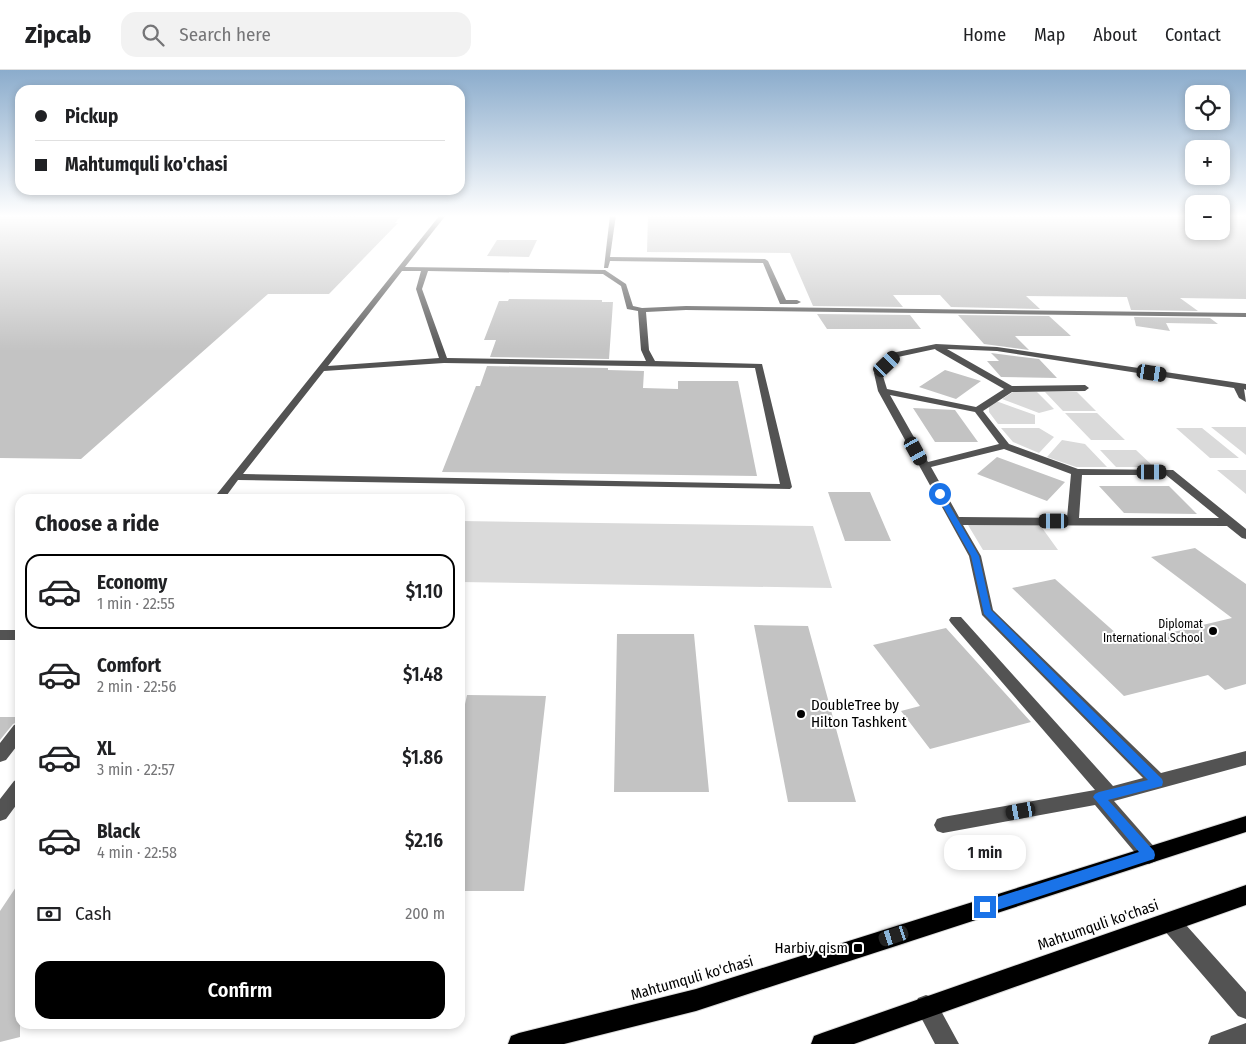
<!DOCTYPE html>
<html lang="en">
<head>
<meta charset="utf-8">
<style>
  :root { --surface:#fff; --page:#f2f2f2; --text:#202124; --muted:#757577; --line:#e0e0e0; --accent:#000 }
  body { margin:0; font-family:"Fira Sans Condensed",sans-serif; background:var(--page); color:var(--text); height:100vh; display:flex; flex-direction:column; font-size:19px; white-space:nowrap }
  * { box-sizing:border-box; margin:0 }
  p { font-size:16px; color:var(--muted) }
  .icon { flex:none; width:28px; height:28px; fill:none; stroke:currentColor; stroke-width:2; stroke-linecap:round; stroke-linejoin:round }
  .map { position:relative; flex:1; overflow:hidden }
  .details { position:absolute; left:15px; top:424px; width:450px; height:535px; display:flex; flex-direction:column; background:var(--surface); border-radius:15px; box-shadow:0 2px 8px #0003 }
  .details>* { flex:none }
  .hud { position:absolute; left:15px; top:15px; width:450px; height:110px; border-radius:15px; box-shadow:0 2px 8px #0003; display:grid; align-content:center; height:110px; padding:0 20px; background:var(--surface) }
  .buttons { position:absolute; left:1185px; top:15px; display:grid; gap:10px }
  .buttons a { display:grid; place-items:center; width:45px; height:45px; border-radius:10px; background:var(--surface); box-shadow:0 2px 8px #0003; font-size:25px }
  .end { position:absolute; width:22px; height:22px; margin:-11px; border:6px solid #1a73e8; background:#fff; box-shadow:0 0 0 2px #fff }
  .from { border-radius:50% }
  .bubble { position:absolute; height:35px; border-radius:15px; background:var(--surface); box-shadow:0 2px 8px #0003; font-size:16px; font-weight:600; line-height:35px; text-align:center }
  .car { position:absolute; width:15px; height:30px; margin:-15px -8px; border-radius:6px; box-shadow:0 0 4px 1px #0007; background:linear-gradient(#222 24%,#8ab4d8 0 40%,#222 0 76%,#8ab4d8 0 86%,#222 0) }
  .hud b { display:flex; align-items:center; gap:18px; height:48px; font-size:19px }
  .hud b+b { border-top:1px solid var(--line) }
  .hud i { width:12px; height:12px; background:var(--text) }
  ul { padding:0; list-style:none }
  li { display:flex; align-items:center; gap:15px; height:75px; margin:0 10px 8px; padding:0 10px; border:2px solid transparent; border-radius:15px }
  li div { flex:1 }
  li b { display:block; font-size:19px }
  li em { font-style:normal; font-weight:600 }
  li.current { border-color:var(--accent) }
  li>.icon { width:45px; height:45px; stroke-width:1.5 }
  h2 { padding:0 20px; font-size:22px; line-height:60px }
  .pay { display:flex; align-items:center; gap:12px; height:55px; padding:0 20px; font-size:19px }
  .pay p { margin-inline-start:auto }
  .button { display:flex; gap:10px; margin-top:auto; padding:10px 20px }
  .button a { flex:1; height:58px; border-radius:15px; background:var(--accent); color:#fff; font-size:20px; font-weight:600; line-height:58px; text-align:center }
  header { display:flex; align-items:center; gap:30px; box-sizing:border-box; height:70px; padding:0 25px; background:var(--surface); border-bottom:1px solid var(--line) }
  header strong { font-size:24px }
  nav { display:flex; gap:28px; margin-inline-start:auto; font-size:18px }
  .search { width:350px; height:45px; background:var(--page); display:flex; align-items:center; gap:12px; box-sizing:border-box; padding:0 18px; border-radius:15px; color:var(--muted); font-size:19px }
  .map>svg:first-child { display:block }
  .green { fill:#dadada }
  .building { fill:#c3c3c3 }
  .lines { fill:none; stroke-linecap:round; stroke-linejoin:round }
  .major-casing { stroke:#dbdbdb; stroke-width:2 }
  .minor { fill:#535353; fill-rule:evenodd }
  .major { fill:#000; fill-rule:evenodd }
  .route { fill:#1a73e8 }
  .poi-dot { fill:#000; stroke:#fff; stroke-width:2 }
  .labels { text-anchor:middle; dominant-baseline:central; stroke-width:4; stroke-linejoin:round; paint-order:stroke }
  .poi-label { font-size:12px; fill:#000; stroke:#fff; text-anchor:end }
  .near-poi-label { font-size:15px; fill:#000; stroke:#fff; text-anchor:start }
  .near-street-label { font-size:15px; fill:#000; stroke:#fff }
</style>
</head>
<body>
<header>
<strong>Zipcab</strong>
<div class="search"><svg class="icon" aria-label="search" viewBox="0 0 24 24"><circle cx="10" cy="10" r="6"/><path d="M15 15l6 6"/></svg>Search here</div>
<nav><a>Home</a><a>Map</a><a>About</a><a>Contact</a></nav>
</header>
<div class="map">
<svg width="1246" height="974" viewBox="0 0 1246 974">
  <rect width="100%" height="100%" fill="#fff"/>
  <path class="green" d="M 1013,322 L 1037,322 L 1054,339 L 1039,343 L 1002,329 Z
    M 1045,322 L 1077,322 L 1096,341 L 1063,341 Z
    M 996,331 L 1035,345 L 1035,354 L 998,354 L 989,342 L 989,337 Z
    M 1065,343 L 1097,343 L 1125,370 L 1091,370 Z
    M 1211,357 L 1246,357 L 1246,385 Z
    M 1001,358 L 1039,358 L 1054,367 L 1039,383 L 1013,372 Z
    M 1176,358 L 1202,358 L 1239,388 L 1210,388 Z
    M 1062,370 L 1085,374 L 1107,397 L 1076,397 L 1047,387 Z
    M 1100,380 L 1136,380 L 1154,397 L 1116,397 Z
    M 1217,400 L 1246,400 L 1246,424 Z
    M 460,451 L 813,456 L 832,518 L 460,512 Z
    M 968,455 L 1040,455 L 1058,480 L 983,480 Z"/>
  <path class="building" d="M 0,145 L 357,145 L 355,147 L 400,147 L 395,153 L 398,153 L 329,224 L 268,224 L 81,389 L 0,388 Z
    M 648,145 L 1194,145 L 1194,161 L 1221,161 L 1221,145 L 1246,145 L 1246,229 L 1180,228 L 1198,241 L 1131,240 L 1127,227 L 1026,226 L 1040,239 L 951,237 L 940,225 L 893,225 L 903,237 L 813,236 L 790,183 L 647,182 Z
    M 497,170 L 537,170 L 529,187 L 487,186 Z
    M 509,229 L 602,230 L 602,232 L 613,232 L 609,289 L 490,287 L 496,270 L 484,270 L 499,231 L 508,231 Z
    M 817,244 L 910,245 L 921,259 L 827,259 Z
    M 958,245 L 1049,246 L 1071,266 L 1015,266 L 1029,280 L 984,274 Z
    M 1134,247 L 1210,248 L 1218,254 L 1166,253 L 1170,261 L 1136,256 Z
    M 991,283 L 1039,289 L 1057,308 L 1001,307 L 987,291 L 999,291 Z
    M 487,296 L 608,298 L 608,300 L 644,301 L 643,318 L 678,319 L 678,311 L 738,311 L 757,406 L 442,402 L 476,316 L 480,316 Z
    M 945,300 L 981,311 L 956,329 L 919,317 Z
    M 913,338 L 955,340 L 978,372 L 935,372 Z
    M 997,387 L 1065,412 L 1047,431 L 977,404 Z
    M 1099,416 L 1169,416 L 1197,444 L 1124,443 Z
    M 828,422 L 870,422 L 891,471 L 845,471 Z
    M 1195,478 L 1246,514 L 1246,614 L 1225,620 L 1208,605 L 1124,626 L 1012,518 L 1055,509 L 1127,573 L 1232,548 L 1151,487 Z
    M 754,555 L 808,556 L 856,732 L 788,732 Z
    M 946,558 L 1031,652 L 930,679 L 901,641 L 920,636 L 873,575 Z
    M 617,564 L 694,564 L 709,722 L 614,722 Z
    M 467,625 L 546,626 L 524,821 L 460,821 L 460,657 Z
    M 0,647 L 20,647 L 20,651 L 13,654 L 0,670 Z
    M 20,811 L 20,967 L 0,972 L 0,841 Z"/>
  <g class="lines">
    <defs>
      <path id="major" d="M 1246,746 L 1246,762 L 696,941 L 564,974 L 508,974 L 511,966 L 519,963 L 696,919 Z
        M 1246,815 L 1246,835 L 854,974 L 811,974 L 814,966 L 822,963 Z"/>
    </defs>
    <use href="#major" class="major-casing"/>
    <path class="minor" d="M 440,145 L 446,145 L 405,197 L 605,200 L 626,214 L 633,236 L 642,238 L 686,236 L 1246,243 L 1246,247 L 686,240 L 646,242 L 649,280 L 655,291 L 762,294 L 792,417 L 790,419 L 238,410 L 224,429 L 213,429 ZM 402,201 L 421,201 L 416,219 L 439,288 L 328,296 ZM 428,201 L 603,204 L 621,216 L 627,239 L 638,241 L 641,280 L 646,291 L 447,288 L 422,219 ZM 444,293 L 755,298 L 780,414 L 243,404 L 324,301 Z
      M 610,145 L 616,145 L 610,187 L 765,189 L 768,191 L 786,230 L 797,230 L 801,232 L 797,234 L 780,234 L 763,193 L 610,191 L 608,198 L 604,198 Z
      M 936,274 L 997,277 L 1246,314 L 1246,320 L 1244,319 L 1246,332 L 1239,328 L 1234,318 L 997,281 L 947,279 L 1012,316 L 1085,315 L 1089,318 L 1085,321 L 1012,322 L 983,341 L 1009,374 L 1078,399 L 1173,400 L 1246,459 L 1246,469 L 1242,468 L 1227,456 L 963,455 L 981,486 L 993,540 L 1161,703 L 1246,681 L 1246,695 L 1114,731 L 1156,779 L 1158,785 L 1156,791 L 1149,794 L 1142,791 L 1095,735 L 943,763 L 937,761 L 934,755 L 937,749 L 943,747 L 1095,720 L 951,553 L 949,550 L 951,547 L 961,547 L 1113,716 L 1143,708 L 982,545 L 969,486 L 878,321 L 874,303 L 892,283 ZM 935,279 L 936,280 L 1004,319 L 976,337 L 887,319 L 882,303 L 898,287 ZM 890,325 L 975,342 L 999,374 L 928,392 ZM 1004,379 L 1071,404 L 1067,448 L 959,447 L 931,397 ZM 1082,405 L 1166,405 L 1219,448 L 1079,448 Z
      M 0,560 L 20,560 L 20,570 L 0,570 Z
      M 20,653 L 20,672 L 6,690 L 0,692 L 0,673 L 14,655 Z
      M 20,708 L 20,730 L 6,749 L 0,751 L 0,729 L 14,711 Z
      M 1170,842 L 1177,845 L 1246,922 L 1246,949 L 1238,946 L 1163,859 L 1160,852 L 1163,845 Z
      M 926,925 L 934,928 L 959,974 L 935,974 L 915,936 L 918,928 Z
      M 1246,953 L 1246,974 L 1208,974 L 1211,966 Z"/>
    <use href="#major" class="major"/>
  </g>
  <linearGradient id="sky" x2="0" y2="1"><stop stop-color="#8baccc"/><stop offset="0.52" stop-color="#fff"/><stop offset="1" stop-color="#fff" stop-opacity="0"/></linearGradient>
  <rect width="1246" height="281" fill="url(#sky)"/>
  <path class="route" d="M 940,421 L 943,424 L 979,486 L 991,540 L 1162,709 L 1163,712 L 1162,716 L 1108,730 L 1154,781 L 1155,785 L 1154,789 L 985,844 L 980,842 L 978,837 L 980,833 L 985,831 L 1139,782 L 1093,727 L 1095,724 L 1099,722 L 1148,710 L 984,544 L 971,486 L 936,424 Z"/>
  <g class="poi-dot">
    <circle cx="1213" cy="561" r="5"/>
    <circle cx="801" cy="644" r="5"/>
    <rect x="853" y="873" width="10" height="10" rx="2.5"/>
  </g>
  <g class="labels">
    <g class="poi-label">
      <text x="1203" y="554">Diplomat<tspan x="1203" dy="14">International School</tspan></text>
    </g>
    <g class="near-poi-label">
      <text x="811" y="635">DoubleTree by<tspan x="811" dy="17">Hilton Tashkent</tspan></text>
      <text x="848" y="878" text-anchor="end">Harbiy qism</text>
    </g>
    <g class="near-street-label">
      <text transform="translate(1098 855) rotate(-19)">Mahtumquli ko'chasi</text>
      <text transform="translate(692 908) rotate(-16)">Mahtumquli ko'chasi</text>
    </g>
  </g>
</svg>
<div class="buttons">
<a><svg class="icon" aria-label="locate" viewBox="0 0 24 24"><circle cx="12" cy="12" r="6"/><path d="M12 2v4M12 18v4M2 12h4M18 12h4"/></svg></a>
<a>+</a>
<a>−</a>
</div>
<i class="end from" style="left:940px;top:424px"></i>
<i class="end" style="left:985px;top:837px"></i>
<div class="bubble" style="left:944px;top:765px;width:82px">1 min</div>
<i class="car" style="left:887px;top:294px;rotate:46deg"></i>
<i class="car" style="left:1152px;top:303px;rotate:99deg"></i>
<i class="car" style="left:916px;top:381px;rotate:151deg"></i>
<i class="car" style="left:1152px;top:402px;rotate:90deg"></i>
<i class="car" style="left:1054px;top:451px;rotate:270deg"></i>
<i class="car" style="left:1021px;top:741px;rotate:260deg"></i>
<i class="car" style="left:894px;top:866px;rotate:252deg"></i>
<div class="hud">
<b><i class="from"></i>Pickup</b>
<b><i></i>Mahtumquli ko'chasi</b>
</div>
<section class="details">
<h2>Choose a ride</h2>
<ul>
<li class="current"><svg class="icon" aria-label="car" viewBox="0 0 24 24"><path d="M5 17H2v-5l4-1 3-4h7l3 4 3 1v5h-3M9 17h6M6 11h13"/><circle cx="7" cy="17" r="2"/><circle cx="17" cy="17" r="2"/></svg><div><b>Economy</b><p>1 min · 22:55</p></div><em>$1.10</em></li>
<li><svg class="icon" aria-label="car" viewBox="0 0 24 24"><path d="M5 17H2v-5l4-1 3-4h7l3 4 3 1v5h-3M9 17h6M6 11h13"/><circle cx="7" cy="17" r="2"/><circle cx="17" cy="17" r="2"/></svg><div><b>Comfort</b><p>2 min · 22:56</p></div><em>$1.48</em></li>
<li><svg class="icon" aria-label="car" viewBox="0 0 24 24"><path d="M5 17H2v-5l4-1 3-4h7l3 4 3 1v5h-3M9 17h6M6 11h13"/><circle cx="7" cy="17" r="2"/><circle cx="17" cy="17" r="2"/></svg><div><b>XL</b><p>3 min · 22:57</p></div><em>$1.86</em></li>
<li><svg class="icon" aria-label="car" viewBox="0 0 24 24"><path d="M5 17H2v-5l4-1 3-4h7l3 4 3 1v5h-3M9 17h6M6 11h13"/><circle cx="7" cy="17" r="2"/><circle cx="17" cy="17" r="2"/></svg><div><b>Black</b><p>4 min · 22:58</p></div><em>$2.16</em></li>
</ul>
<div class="pay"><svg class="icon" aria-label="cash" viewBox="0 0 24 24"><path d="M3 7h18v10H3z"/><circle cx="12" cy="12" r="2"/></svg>Cash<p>200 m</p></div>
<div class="button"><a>Confirm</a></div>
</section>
</div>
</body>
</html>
